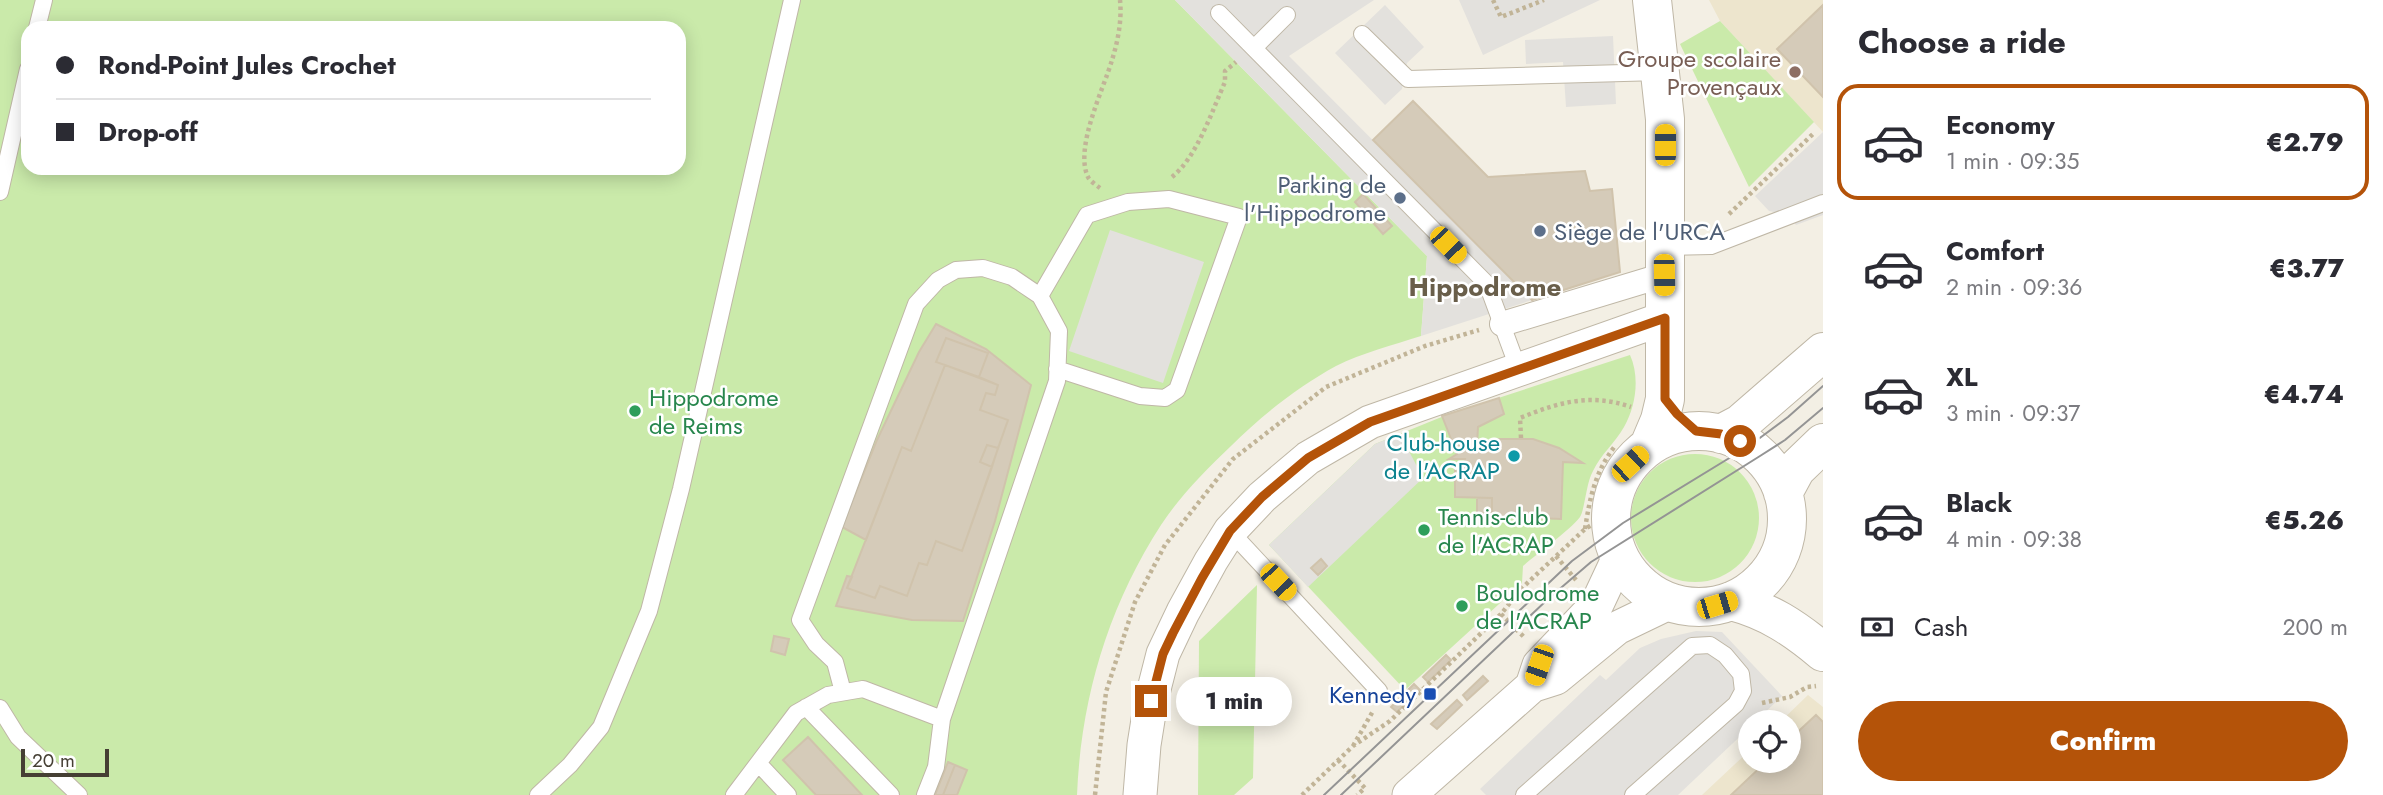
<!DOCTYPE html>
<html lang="en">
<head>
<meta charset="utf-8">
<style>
  :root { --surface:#fff; --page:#f2f2f3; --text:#2b2b33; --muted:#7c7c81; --line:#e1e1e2; --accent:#b45309 }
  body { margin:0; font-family:Jost,sans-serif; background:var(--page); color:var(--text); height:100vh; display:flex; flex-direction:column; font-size:26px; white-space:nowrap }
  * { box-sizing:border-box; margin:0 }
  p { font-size:23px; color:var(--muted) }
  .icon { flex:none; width:38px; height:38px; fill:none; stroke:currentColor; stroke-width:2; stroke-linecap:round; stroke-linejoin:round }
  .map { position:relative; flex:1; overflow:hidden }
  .details { display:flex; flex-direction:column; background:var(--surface); width:560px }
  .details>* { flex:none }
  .banner { position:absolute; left:21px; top:21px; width:665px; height:154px; border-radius:21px; box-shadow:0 4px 18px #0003; display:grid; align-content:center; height:154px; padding:0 35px; background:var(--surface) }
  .tools { position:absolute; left:1738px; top:710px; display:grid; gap:14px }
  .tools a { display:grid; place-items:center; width:63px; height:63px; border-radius:50%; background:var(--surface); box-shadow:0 4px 18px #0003; font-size:35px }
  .scale { position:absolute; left:21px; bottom:18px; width:88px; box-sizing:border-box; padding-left:7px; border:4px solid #453f34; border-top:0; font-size:19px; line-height:24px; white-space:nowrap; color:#453f34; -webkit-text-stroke:5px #fff; paint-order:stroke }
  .end { position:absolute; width:32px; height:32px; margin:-16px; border:9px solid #b45309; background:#fff; box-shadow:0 0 0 4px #fff }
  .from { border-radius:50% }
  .bubble { position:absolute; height:49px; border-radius:24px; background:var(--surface); box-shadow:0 4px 18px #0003; font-size:23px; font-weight:800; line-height:49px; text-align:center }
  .car { position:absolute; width:21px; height:42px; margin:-21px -10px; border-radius:9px; box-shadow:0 0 5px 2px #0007; background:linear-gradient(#f5c518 24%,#345 0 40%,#f5c518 0 76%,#345 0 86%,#f5c518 0) }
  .banner b { display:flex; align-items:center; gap:24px; height:66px; font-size:26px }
  .banner b+b { border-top:2px solid var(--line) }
  .banner i { width:18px; height:18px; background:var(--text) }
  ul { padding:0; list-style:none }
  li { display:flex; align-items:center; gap:21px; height:116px; margin:0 14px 10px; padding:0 21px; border:4px solid transparent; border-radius:21px }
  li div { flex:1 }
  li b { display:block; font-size:26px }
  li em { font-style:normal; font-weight:800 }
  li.selected { border-color:var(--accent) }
  li>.icon { width:63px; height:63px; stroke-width:1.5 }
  h2 { padding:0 35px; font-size:32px; line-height:84px }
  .pay { display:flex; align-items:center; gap:18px; height:77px; padding:0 35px; font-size:26px }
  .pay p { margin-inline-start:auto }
  .button { display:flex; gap:14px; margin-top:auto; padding:14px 35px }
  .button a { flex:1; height:80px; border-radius:42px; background:var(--accent); color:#fff; font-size:28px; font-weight:800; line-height:80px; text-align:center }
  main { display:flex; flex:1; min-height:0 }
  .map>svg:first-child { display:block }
  .education { fill:#ede5cd }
  .green { fill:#caeaaa; fill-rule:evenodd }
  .parking { fill:#e3e1dd }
  .building { fill:#d5cbb9; stroke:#d0c3ac; stroke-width:2 }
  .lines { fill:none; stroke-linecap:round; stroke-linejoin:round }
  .service-casing { stroke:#bfb7a6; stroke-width:18 }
  .pedestrian-casing { stroke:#bfb7a6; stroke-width:26 }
  .minor-casing { stroke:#bfb7a6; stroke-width:35 }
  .tertiary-casing { stroke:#bfb7a6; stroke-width:40 }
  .path { stroke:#c1b497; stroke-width:4.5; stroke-dasharray:3.5 3.5; stroke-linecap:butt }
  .service { stroke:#fff; stroke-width:16 }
  .pedestrian { stroke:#fff; stroke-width:24 }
  .minor { stroke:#fff; stroke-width:33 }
  .tertiary { stroke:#fff; stroke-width:38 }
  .tram { stroke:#949494; stroke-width:2 }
  .route { stroke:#b45309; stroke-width:9 }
  .education-dot { fill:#8d6e63; stroke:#fff; stroke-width:2.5 }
  .service-dot { fill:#5c6f8a; stroke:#fff; stroke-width:2.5 }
  .leisure-dot { fill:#2e9e5b; stroke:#fff; stroke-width:2.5 }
  .culture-dot { fill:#0f9aa8; stroke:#fff; stroke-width:2.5 }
  .transit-dot { fill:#1a4fb4; stroke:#fff; stroke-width:2.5 }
  .labels { text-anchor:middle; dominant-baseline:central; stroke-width:5; stroke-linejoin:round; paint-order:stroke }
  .education-label { font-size:24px; fill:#785e54; stroke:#fff; text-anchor:end }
  .service-label { font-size:24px; fill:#4e5e75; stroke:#fff; text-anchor:end }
  .leisure-label { font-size:24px; fill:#27864d; stroke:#fff; text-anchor:start }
  .culture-label { font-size:24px; fill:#0d838f; stroke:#fff; text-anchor:end }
  .transit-label { font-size:24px; fill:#164399; stroke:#fff; text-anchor:end }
  .neighbourhood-label { font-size:26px; font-weight:bold; fill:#695e4a; stroke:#fff }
</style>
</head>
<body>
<main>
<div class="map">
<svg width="1823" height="795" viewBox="0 0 1823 795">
  <rect width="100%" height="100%" fill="#f3efe4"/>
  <path class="education" d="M 1709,0 L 1823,0 L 1823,132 L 1720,21 Z
    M 1808,695 L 1823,707 L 1823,795 L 1702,795 L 1750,750 L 1750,761 L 1788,761 L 1788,723 L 1779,723 Z"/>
  <path class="green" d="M 0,0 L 1175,0 L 1427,256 L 1421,336 C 1393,345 1362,353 1336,366 C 1298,387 1262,415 1231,446 C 1206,470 1180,496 1161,525 C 1108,607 1081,698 1077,795 L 0,795 ZM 28,28 L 679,28 L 679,168 L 28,168 Z
    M 1720,21 L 1814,122 L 1749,187 L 1680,44 Z
    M 1630,355 C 1640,377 1636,406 1624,427 C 1615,443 1601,454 1593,471 C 1586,483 1585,509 1580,517 C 1569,531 1538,553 1523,566 L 1522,583 L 1405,690 L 1269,545 L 1375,444 L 1449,414 Z
    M1631 518a64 64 0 1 1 128 0a64 64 0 1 1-128 0Z
    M 1257,585 L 1253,778 L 1234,795 L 1198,795 L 1199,641 Z"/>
  <path class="parking" d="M 1175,0 L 1374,0 L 1289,56 L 1532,300 L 1421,336 L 1427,256 Z
    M 1459,0 L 1600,0 L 1483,55 Z
    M 1385,5 L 1424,47 L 1407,63 L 1402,89 L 1385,105 L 1335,53 Z
    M 1613,36 L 1616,104 L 1566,107 L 1563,62 L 1526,64 L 1525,40 Z
    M 1823,132 L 1823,215 L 1796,225 L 1788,215 L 1769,211 L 1755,196 Z
    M 1110,230 L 1204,262 L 1163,383 L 1069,351 Z
    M 1400,434 L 1423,478 L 1308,587 L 1269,545 L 1375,444 Z
    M 1696,631 L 1722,632 L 1782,696 L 1754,723 L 1750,723 L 1750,727 L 1678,795 L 1486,795 L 1480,789 L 1600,675 L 1606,680 L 1640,648 L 1661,639 Z"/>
  <path class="building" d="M 1823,5 L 1823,97 L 1777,49 Z
    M 1413,101 L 1488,177 L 1585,171 L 1590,191 L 1612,189 L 1620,272 L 1532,300 L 1373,140 Z
    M 1363,194 L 1392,226 L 1383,234 L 1355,202 Z
    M 936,324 L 986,349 L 1031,385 L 995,521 L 963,621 L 912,620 L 836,606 L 847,576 L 852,577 L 847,588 L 875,598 L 880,586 L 907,596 L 919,563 L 927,565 L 936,541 L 962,551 L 1008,420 L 980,410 L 986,393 L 995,395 L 998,385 L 979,377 L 988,353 L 946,338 L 936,362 L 945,365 L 911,451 L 902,447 L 866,540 L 842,527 L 877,440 L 919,352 Z
    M 946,338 L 988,353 L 979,377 L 936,362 Z
    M 945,365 L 998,385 L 995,395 L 986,393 L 980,410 L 1008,420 L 998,448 L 987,445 L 980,462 L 992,467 L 962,551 L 936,541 L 927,565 L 919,563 L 907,596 L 880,586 L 875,598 L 847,588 L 902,447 L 911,451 Z
    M 1499,398 L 1504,414 L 1478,427 L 1477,445 L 1499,439 L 1533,439 L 1559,448 L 1583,463 L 1563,462 L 1561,519 L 1492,516 L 1492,498 L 1455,497 L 1455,467 L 1464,467 L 1465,459 L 1449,459 L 1457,454 L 1442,416 Z
    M 987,445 L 998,448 L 992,467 L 980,462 Z
    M 1477,498 L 1492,498 L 1492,516 L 1477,516 Z
    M 1321,559 L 1327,566 L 1318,575 L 1311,568 Z
    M 774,636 L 789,639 L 785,655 L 771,651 Z
    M 1446,655 L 1451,660 L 1428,682 L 1423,677 Z
    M 1483,676 L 1488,681 L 1467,700 L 1463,695 Z
    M 1414,684 L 1420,690 L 1397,712 L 1391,707 Z
    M 1457,700 L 1462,705 L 1437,729 L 1431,724 Z
    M 1816,715 L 1823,722 L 1823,795 L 1731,795 L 1767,761 L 1788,761 L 1788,741 Z
    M 808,737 L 862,795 L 816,795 L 783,760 Z
    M 948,762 L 955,765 L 943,795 L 935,795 Z
    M 955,765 L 967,770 L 957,795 L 943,795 Z"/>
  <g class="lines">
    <defs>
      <path id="service" d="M 1219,13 L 1487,284 L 1518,368
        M 37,28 L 44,0
        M 1362,34 L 1408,79 L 1660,72
        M 1254,48 L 1287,15
        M 0,192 L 28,69
        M 1666,247 L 1711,246 L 1823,203
        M 1040,296 L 1087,215 L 1128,202 L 1169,199 L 1239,217 L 1177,390 L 1165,398 L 1140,396 L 1057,369
        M 1230,531 L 1379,691
        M 806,707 L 891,795
        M 0,708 L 18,737 L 79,795
        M 758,763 L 788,795
        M 538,795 L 570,765 L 601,727 L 649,611 L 681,489 L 792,0
        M 734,795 L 796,713 L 828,695 L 863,689 L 942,719 L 1057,381 L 1059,331 L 1040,296 L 1012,277 L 983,268 L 956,270 L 938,280 L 916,304 L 800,620 L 816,644 L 835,662 L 843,692
        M 925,795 L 936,767 L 942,719
        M 1524,795 L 1692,646 L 1710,645 L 1725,655 L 1741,674 L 1743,691 L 1736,704 L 1633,795"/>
      <path id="pedestrian" d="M 1502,324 L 1664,275"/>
      <path id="minor" d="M 1534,685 L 1556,678 L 1617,628 L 1671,602
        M 1140,795 L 1144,745 L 1151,701 L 1163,654 L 1183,612 L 1211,561 L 1230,531 L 1262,497 L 1308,458 L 1370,422 L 1665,318
        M 1409,795 L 1532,686 L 1539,665 L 1597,604 L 1619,557"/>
      <path id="tertiary" d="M1611 519a88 88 0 1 1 176 0a88 88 0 1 1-176 0Z
        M 1721,434 L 1740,424 L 1823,352
        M 1649,446 L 1660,420 L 1665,399 L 1665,119 L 1652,0
        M 1783,493 L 1796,469 L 1823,443
        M 1731,601 C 1769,611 1794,628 1823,652"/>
    </defs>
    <use href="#service" class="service-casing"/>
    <use href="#pedestrian" class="pedestrian-casing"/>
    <use href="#minor" class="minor-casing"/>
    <use href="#tertiary" class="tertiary-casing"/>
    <path class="path" d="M 1493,0 L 1501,17 L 1544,0
      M 1172,177 C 1197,157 1212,111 1225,82 L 1225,71 L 1236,62
      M 1100,188 C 1096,185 1090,181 1088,177 C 1074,148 1104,88 1112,60 C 1118,41 1122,20 1120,0
      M 1729,214 L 1814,133
      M 1521,438 L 1520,418 C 1559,402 1591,393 1631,407
      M 1585,529 C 1590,497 1595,472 1615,446
      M 1556,556 L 1576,580
      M 1501,614 L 1525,638
      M 1762,703 L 1790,697 L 1807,687 L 1816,686
      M 1353,746 L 1373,711
      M 1338,760 L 1365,788 L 1357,795
      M 1095,795 L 1106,692 L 1135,602 L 1165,545 L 1233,459 L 1326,387 L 1425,346 L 1479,330
      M 1302,795 L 1353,746 L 1390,721 L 1501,614 L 1522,588 L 1585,529 L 1611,513"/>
    <use href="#service" class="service"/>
    <use href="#pedestrian" class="pedestrian"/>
    <use href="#minor" class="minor"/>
    <use href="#tertiary" class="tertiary"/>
    <path class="tram" d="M 1324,795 L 1572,561 L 1623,523 L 1749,446 L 1788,417 L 1823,386
      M 1341,795 L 1548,599 L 1591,562 L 1760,456 L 1785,440 L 1823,408"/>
  </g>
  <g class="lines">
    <path class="route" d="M 1151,701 L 1163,654 L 1173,633 L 1202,578 L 1230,531 L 1262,497 L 1308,458 L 1370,422 L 1665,318 L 1665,399 L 1677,414 L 1696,431 L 1721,434 L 1740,441"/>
  </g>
  <circle class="education-dot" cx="1795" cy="72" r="7"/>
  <g class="service-dot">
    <circle cx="1400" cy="198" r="7"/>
    <circle cx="1540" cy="231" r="7"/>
  </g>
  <g class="leisure-dot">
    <circle cx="635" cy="411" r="7"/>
    <circle cx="1424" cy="530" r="7"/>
    <circle cx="1462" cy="606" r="7"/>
  </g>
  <circle class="culture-dot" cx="1514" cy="456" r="7"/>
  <rect class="transit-dot" x="1423" y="687" width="14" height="14" rx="3.5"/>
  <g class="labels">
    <g class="education-label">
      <text x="1781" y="58">Groupe scolaire<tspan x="1781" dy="28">Provençaux</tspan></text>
    </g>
    <g class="service-label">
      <text x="1386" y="184">Parking de<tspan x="1386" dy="28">l'Hippodrome</tspan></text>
      <text x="1554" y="231" text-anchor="start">Siège de l'URCA</text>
    </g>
    <g class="leisure-label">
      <text x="649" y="397">Hippodrome<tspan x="649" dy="28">de Reims</tspan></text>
      <text x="1438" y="516">Tennis-club<tspan x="1438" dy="28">de l'ACRAP</tspan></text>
      <text x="1476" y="592">Boulodrome<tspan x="1476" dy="28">de l'ACRAP</tspan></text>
    </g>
    <g class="culture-label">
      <text x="1500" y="442">Club-house<tspan x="1500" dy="28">de l'ACRAP</tspan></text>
    </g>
    <g class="transit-label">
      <text x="1416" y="694">Kennedy</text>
    </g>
    <g class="neighbourhood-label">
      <text x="1485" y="287">Hippodrome</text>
    </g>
  </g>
</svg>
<div class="tools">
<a><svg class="icon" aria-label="locate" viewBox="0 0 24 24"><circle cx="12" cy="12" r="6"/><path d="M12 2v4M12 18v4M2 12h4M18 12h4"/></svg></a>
</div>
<div class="scale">20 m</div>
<i class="end from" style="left:1740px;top:441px"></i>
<i class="end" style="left:1151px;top:701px"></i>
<div class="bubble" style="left:1176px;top:677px;width:116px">1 min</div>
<i class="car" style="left:1665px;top:145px;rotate:0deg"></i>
<i class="car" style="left:1448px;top:245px;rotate:136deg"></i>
<i class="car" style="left:1664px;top:275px;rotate:179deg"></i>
<i class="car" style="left:1630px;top:464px;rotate:47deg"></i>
<i class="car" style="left:1278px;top:582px;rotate:137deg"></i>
<i class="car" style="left:1717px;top:605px;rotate:73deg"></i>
<i class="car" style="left:1539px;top:665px;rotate:199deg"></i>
<div class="banner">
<b><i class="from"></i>Rond-Point Jules Crochet</b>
<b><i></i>Drop-off</b>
</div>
</div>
<section class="details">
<h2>Choose a ride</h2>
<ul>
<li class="selected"><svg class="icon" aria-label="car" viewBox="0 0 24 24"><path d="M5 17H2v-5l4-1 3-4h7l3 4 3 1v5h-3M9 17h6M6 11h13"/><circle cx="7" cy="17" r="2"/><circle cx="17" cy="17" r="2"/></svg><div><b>Economy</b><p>1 min · 09:35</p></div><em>€2.79</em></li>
<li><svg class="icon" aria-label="car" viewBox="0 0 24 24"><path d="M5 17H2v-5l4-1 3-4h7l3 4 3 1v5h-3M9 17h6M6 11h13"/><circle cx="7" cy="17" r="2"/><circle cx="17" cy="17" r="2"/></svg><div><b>Comfort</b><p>2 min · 09:36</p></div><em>€3.77</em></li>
<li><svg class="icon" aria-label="car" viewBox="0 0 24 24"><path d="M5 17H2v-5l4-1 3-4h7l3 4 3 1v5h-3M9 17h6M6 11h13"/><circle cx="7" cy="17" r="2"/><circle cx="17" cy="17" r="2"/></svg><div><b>XL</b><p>3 min · 09:37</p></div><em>€4.74</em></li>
<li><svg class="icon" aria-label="car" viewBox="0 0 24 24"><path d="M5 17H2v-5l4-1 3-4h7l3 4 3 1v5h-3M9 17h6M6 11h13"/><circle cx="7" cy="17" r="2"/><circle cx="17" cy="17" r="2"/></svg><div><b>Black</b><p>4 min · 09:38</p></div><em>€5.26</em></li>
</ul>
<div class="pay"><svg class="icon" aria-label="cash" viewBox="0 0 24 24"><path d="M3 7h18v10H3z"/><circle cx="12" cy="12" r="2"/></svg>Cash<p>200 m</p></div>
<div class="button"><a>Confirm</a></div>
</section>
</main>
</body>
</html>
